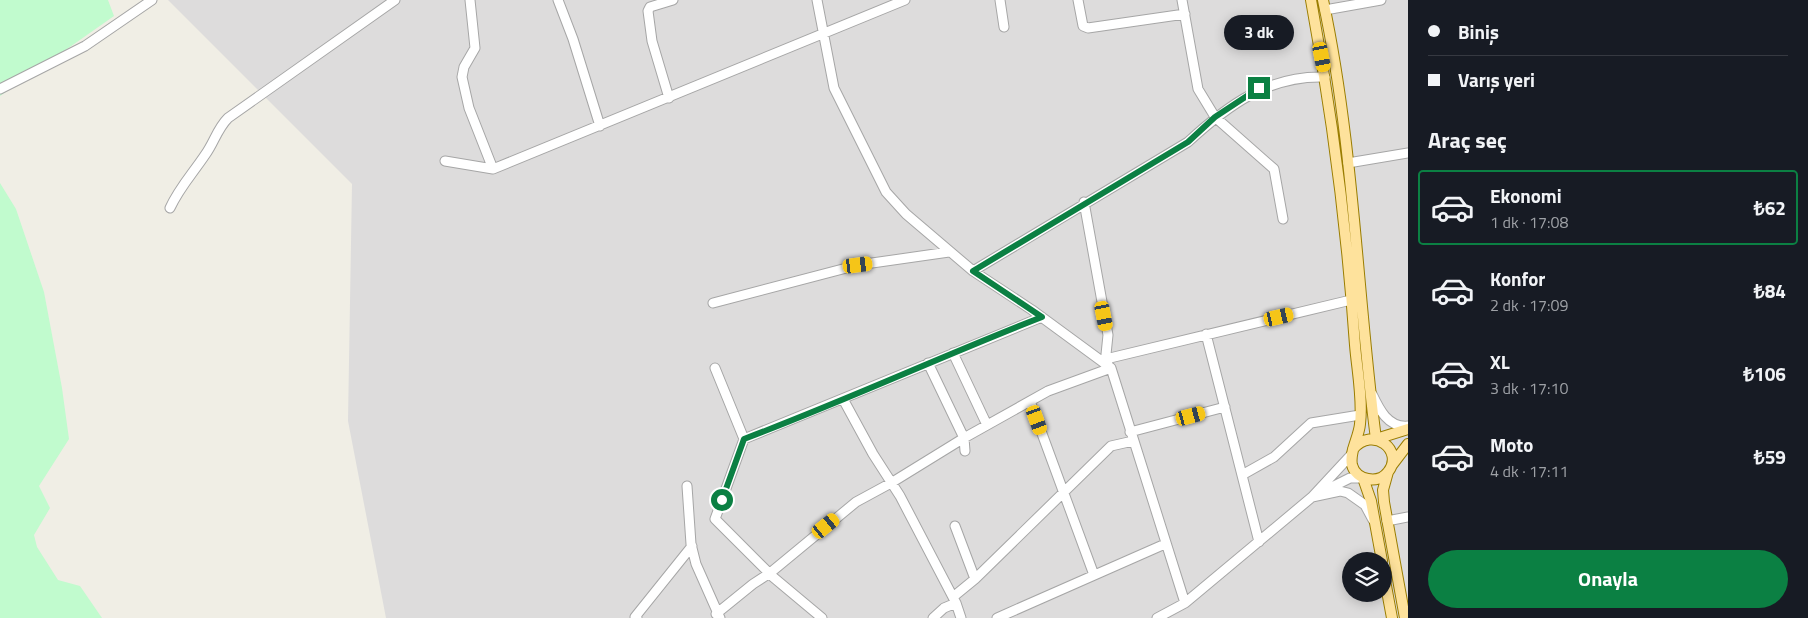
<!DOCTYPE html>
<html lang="tr">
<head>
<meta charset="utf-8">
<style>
  :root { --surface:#171b24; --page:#242831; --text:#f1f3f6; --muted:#9ea1a6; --line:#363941; --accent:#0b8043 }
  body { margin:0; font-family:"Titillium Web",sans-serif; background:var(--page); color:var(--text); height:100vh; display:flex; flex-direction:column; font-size:19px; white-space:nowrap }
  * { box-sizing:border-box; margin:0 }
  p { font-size:16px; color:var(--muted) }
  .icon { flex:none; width:28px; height:28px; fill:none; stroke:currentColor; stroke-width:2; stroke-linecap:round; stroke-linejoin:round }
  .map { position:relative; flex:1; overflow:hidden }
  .panel { display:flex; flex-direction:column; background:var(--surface); width:400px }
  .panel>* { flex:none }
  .banner { display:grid; align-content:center; height:110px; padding:0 20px; background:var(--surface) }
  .buttons { position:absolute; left:1342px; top:552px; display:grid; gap:10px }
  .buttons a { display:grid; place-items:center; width:50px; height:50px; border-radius:50%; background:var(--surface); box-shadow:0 2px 12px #0003; font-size:25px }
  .end { position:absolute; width:22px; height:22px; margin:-11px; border:6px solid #0b8043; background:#fff; box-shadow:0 0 0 2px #fff }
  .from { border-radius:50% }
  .bubble { position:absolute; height:35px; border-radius:18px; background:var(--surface); box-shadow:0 2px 12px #0003; font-size:16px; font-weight:700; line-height:35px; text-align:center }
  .car { position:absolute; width:15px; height:30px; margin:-15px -8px; border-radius:6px; box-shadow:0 0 4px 1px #0007; background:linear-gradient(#f5c518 24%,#345 0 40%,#f5c518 0 76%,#345 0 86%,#f5c518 0) }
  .banner b { display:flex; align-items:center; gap:18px; height:48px; font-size:19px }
  .banner b+b { border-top:1px solid var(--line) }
  .banner i { width:12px; height:12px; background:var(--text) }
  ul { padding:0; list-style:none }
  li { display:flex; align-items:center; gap:15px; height:75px; margin:0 10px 8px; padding:0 10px; border:2px solid transparent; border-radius:5px }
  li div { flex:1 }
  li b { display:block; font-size:19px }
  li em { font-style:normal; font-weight:700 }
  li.on { border-color:var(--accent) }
  li>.icon { width:45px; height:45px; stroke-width:1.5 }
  h2 { padding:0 20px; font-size:22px; line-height:60px }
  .cta { display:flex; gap:10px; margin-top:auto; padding:10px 20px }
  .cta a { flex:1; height:58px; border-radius:30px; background:var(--accent); color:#fff; font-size:20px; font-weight:700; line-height:58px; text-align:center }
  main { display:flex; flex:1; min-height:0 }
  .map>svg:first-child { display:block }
  .residential { fill:#dddcdc; fill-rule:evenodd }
  .park { fill:#c1fbce }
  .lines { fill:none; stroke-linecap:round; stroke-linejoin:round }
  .minor-casing { stroke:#a6a6a6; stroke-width:11 }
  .major-casing { stroke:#9a7d00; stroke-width:12 }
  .minor { stroke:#fff; stroke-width:9 }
  .major { stroke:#fee29c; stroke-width:10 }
  .route { stroke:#0b8043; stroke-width:6 }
</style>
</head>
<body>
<main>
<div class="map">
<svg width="1408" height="618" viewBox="0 0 1408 618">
  <rect width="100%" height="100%" fill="#f0eee5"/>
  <path class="residential" d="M 168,0 L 1408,0 L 1408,618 L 386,618 L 348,421 L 352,184 ZM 1351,561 L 1384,561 L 1384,594 L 1351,594 Z"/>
  <path class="park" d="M 0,0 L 108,0 L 114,16 L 0,96 Z
    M 0,183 L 16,209 L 44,292 L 62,388 L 69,439 L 39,486 L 50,508 L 34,535 L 37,547 L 58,580 L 80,586 L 102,618 L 0,618 Z"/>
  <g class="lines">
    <defs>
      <path id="minor" d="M 470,0 L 475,48 L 464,67 L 462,77 L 469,108 L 493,169
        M 558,0 L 573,39 L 600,126
        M 817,0 L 834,88 L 886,192 L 906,214 L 973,271 L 1032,310 L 1111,368 L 1185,603
        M 1000,0 L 1004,27
        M 1078,0 L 1083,26 L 1088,28 L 1185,14
        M 1182,0 L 1198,89 L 1215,117 L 1274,169 L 1283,219
        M 1325,10 L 1381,0
        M 0,89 L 85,46 L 152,0
        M 669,98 L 652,41 L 648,11 L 650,7 L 673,0
        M 445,161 L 493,169 L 905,0
        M 1348,163 L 1408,153
        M 1084,202 L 1108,335 L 1105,364
        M 170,208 C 179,188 193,173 205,155 C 214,143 217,129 228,118 L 395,0
        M 973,271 L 1188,142 C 1228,105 1269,75 1325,77
        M 713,303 L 858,265 L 949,252
        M 1206,334 L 1259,542
        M 953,353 L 987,425
        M 1105,364 L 1110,358 L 1351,300
        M 715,368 L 744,439 L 715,519 L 773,577 L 822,618
        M 1372,394 C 1379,409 1388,428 1408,426
        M 843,399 L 873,454 L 900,496 L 956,603
        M 1030,401 L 1094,575
        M 1130,432 L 1225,407
        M 744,439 L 1042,317
        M 965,451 L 964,438 L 1048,391 L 1111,368
        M 1242,475 L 1274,457 L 1311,423 L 1360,415
        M 687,486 L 691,544 L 696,564 L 720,618
        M 1324,491 L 1350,478 L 1363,478
        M 1312,497 L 1351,455
        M 1387,521 L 1408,517
        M 955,526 L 975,579
        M 953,597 L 975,579 L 1111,446 L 1133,441
        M 716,614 L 753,584 L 770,573 L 856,502 L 891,483 L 964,438 L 928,363
        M 637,618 L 635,617 L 692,546
        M 933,618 L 944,608 L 956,603 L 961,618
        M 997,618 L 1165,544
        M 1157,618 L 1185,603 L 1312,497 L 1340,491 L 1348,493 L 1365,505 L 1373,520"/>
      <path id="major" d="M 1311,0 C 1332,114 1347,229 1355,345 C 1357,370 1363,399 1360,424 C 1359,437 1349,452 1352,465 C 1356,480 1378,485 1388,472 C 1405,451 1373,425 1353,449
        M 1323,0 C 1354,145 1357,293 1376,439 L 1408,429
        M 1392,465 L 1408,444
        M 1388,472 L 1383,490 L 1384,502 L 1405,618
        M 1363,478 L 1371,501 L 1382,561
        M 1384,575 L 1392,618"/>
    </defs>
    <use href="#minor" class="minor-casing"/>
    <use href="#major" class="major-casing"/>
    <use href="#minor" class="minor"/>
    <use href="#major" class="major"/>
  </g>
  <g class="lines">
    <path class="route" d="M 722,500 L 744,439 C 845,401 942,356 1042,317 L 973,271 L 1188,142 L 1215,117 L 1259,88"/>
  </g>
</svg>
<div class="buttons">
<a><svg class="icon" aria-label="layers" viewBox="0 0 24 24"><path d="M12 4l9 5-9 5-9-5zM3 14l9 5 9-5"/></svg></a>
</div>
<i class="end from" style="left:722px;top:500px"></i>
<i class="end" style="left:1259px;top:88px"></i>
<div class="bubble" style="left:1224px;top:15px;width:70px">3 dk</div>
<i class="car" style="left:1322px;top:57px;rotate:169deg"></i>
<i class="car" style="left:858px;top:265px;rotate:83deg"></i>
<i class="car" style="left:1104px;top:316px;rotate:169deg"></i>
<i class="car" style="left:1279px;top:317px;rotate:77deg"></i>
<i class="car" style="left:1191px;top:416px;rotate:75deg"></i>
<i class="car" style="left:1037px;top:420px;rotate:160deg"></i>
<i class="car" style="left:826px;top:526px;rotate:51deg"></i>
</div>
<section class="panel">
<div class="banner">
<b><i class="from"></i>Biniş</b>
<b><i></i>Varış yeri</b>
</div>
<h2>Araç seç</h2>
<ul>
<li class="on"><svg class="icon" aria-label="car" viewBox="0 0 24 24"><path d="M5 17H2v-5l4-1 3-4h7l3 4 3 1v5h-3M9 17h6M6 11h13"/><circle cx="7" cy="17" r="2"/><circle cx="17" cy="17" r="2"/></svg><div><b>Ekonomi</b><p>1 dk · 17:08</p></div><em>₺62</em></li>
<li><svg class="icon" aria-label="car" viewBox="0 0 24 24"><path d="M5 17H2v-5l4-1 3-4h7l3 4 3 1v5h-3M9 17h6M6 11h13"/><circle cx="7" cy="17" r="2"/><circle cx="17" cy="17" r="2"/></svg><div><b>Konfor</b><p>2 dk · 17:09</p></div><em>₺84</em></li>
<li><svg class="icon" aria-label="car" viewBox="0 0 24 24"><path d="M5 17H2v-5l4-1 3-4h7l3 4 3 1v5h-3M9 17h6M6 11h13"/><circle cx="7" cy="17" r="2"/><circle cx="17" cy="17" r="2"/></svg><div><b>XL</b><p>3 dk · 17:10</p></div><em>₺106</em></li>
<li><svg class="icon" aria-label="car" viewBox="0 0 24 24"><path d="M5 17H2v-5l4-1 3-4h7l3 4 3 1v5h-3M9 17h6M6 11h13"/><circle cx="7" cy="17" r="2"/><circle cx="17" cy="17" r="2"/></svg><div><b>Moto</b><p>4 dk · 17:11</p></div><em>₺59</em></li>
</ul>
<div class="cta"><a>Onayla</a></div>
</section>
</main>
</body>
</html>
